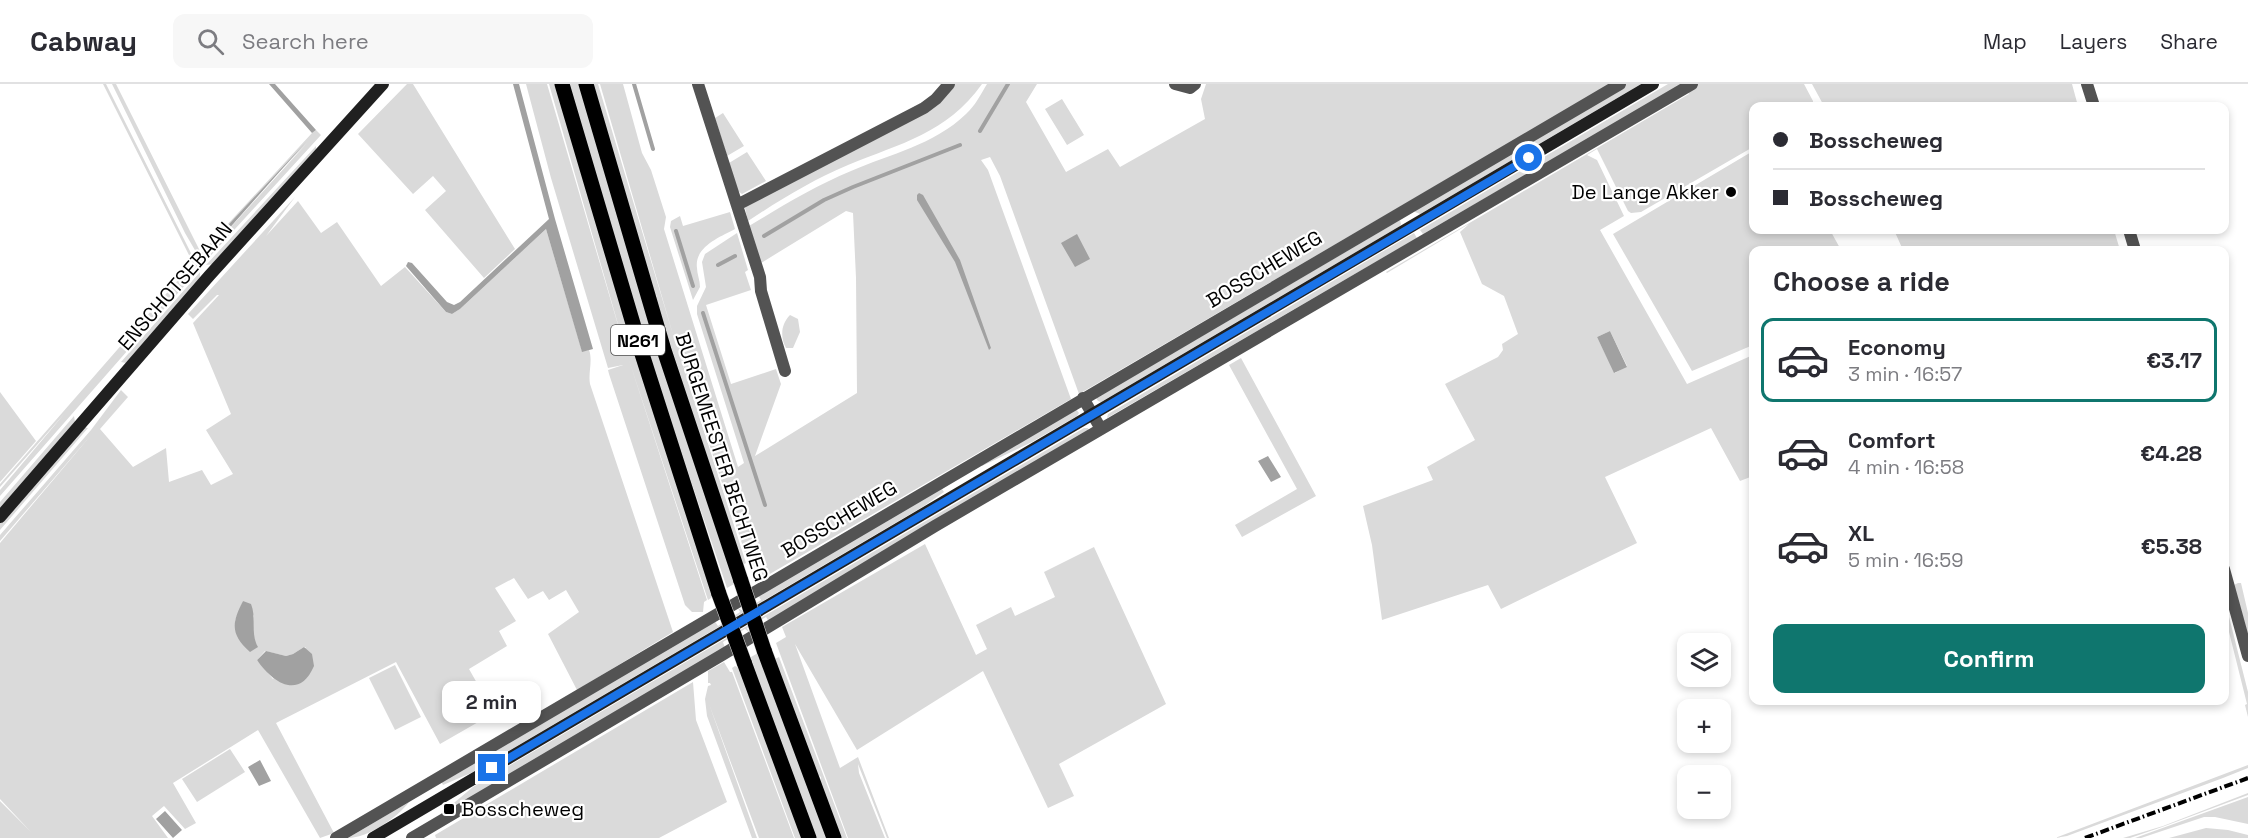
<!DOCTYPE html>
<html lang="en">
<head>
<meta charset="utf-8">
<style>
  :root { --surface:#fff; --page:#f7f7f7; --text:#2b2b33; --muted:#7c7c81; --line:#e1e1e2; --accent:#0f766e }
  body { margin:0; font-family:"Space Grotesk",sans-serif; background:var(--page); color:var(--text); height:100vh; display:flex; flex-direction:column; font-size:22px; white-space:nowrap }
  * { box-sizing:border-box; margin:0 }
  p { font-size:20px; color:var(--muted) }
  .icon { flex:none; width:33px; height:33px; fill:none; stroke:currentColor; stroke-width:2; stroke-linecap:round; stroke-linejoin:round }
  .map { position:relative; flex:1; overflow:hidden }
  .sheet { position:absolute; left:1749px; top:162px; width:480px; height:459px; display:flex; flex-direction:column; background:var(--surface); border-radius:12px; box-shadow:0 3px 9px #0003 }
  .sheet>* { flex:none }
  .top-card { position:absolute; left:1749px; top:18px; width:480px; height:132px; border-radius:12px; box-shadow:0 3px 9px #0003; display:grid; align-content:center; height:132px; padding:0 24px; background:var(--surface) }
  .buttons { position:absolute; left:1677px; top:549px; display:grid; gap:12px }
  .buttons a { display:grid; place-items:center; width:54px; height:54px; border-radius:12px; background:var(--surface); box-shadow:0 3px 9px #0003; font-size:30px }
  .end { position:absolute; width:27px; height:27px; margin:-14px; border:8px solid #1a73e8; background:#fff; box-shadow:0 0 0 3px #fff }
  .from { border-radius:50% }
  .bubble { position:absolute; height:42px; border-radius:12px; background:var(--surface); box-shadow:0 3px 9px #0003; font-size:20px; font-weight:800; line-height:42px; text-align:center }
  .top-card b { display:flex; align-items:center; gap:21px; height:57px; font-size:22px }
  .top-card b+b { border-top:2px solid var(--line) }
  .top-card i { width:15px; height:15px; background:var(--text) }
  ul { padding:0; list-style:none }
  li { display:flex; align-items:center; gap:18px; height:84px; margin:0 12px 9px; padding:0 12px; border:3px solid transparent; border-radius:12px }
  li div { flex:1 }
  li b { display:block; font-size:22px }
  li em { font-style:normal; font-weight:800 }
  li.on { border-color:var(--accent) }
  li>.icon { width:54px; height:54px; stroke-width:1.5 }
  h2 { padding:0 24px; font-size:27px; line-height:72px }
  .action { display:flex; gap:12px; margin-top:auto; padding:12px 24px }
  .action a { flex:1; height:69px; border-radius:12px; background:var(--accent); color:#fff; font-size:24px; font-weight:800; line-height:69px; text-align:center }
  header { display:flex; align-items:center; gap:36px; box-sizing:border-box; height:84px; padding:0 30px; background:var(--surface); border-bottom:2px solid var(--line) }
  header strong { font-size:28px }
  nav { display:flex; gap:33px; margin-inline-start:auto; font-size:21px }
  .search { width:420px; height:54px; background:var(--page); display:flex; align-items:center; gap:15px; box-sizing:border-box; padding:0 21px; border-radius:12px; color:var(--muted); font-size:22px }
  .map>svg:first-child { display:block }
  .green { fill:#dadada; fill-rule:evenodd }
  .water { fill:#a1a1a1 }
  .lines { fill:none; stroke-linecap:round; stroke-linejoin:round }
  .stream { stroke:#a1a1a1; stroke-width:4 }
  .primary-casing { stroke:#dbdbdb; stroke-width:16 }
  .street { stroke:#535353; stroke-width:12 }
  .secondary { stroke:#202020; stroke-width:12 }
  .primary { stroke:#000; stroke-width:15 }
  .rail { stroke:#000; stroke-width:4; stroke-dasharray:9 3 1.5 3; stroke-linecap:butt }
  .primary-bridge-casing { stroke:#dbdbdb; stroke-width:16; stroke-linecap:butt }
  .primary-bridge { stroke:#000; stroke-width:15 }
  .route { stroke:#1a73e8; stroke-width:8 }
  .poi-dot { fill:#000; stroke:#fff; stroke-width:2 }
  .labels { text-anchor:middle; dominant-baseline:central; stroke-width:4.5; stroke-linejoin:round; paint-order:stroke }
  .shield { fill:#fff; stroke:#4c4c4c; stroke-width:1.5 }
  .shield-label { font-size:18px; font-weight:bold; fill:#000 }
  .poi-label { font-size:20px; fill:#000; stroke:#fff; text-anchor:end }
  .street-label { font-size:20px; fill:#000; stroke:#fff }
</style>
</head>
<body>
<header>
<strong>Cabway</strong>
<div class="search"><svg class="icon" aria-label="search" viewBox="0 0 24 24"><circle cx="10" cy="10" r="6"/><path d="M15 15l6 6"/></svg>Search here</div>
<nav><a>Map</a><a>Layers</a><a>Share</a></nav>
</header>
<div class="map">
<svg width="2248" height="754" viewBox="0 0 2248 754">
  <rect width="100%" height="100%" fill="#fff"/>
  <path class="green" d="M 103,0 L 106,0 L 199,185 L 0,412 L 0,406 L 65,329 L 0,403 L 0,400 L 193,179 Z
    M 112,0 L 116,0 L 201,169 L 312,49 L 316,46 L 321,51 L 203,180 L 185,149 ZM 307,59 L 211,165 L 210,165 L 217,153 Z
    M 407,0 L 413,0 L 515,165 L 484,194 L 425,126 L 446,107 L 433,92 L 413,110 L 358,50 Z
    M 526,0 L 547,0 L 626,268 L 549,0 L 556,0 L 633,267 L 713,509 L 711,514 L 708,516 L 627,270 L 707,516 L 704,518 L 703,528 L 692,528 L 685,521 L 609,290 L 608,286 L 623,281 L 608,284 L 551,94 Z
    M 570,0 L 579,0 L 654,256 L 734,500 L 727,504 L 656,293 Z
    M 593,0 L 598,0 L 674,254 L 600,0 L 623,0 L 642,69 L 651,86 L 666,133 L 664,145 L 738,383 L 744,379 L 697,230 L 697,222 L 706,203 L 702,178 L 705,170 L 737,149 L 748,186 L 745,188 L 751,206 L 706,221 L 731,300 L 776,285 L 781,300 L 755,372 L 857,309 L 856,194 L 853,129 L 846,127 L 761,179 L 749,142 C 782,122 815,102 851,87 C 890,70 934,61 966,30 C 975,22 981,10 987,0 L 1037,0 L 1026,18 L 1066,88 L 1108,65 L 1120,83 L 1205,35 L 1201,15 L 1206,0 L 1610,0 L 1079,310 L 1000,92 L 990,73 L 981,76 L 988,86 L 1071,315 L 761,495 L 755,488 L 752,490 L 675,256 L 746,479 L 742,481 L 657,219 L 657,212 L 654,209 Z
    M 953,0 L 982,0 C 946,50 901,59 848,81 C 812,96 780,116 748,137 L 745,124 L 748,120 Z
    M 1626,0 L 1641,0 L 1420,130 L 1415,128 L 1414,126 Z
    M 1668,0 L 1683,0 L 1423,150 L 1420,146 Z
    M 1698,0 L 1804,0 L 1813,17 L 1813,22 L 1754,22 L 1753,63 L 1641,128 L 1631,129 L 1628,127 L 1597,65 L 1587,71 L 1597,76 L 1624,132 L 1600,146 L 1687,300 L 1753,271 L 1753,392 L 1740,397 L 1711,344 L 1605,393 L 1637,459 L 1501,525 L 1488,501 L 1382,536 L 1372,461 L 1363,422 L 1433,396 L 1427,383 L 1475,356 L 1445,300 L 1498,273 L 1503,266 L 1502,260 L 1518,250 L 1504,212 L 1482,200 L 1460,148 L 1469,140 L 1387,189 L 1386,188 L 1689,10 L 1687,7 ZM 1610,247 L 1627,282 L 1615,289 L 1597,253 Z
    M 1812,0 L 2072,0 L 2078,22 L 1824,22 Z
    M 1062,15 L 1084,51 L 1067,61 L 1045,25 Z
    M 723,29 L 744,62 L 727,72 L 715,34 Z
    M 316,62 L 316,66 L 214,180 L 206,181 Z
    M 1753,67 L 1754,146 L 1830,146 L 1841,166 L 1754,166 L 1753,261 L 1692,287 L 1613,150 Z
    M 747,68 L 766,97 L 742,110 L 738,107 L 729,79 Z
    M 295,113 L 266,152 L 298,117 L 321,149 L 337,138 L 381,202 L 405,183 L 446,228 L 452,230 L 460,225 L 546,145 L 582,267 L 589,266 C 593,276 588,289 590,300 L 673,548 L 577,606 L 548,550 L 579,528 L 566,506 L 549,516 L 543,507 L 528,515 L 514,494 L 495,504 L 516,537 L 499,547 L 507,562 L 469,585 L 494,629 L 440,660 L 396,578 L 276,639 L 334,749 L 320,754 L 258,646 L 173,699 L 196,739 L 185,745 L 164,722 L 152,732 L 168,754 L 0,754 L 0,717 L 31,748 L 0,715 L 0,459 L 92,350 L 0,457 L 0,451 L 91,346 L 121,306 L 128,313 L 100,345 L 133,383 L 166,364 L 169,398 L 202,386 L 211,401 L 233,390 L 206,346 L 231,330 L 193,239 L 219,211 L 217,211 L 193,235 L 188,230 ZM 243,517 L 254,532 L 253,555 L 258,563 L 235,537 ZM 304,563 L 306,563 L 273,595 L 257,576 L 265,567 L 286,572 L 293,570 Z
    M 730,128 L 735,145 C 720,153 694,163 697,184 C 697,190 700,196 700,203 L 693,216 L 670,143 L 671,137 L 680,132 L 683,142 Z
    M 1400,136 L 1401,140 L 1400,142 L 1101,318 L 1098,317 L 1096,314 Z
    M 1894,146 L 2114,146 L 2120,166 L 1903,166 Z
    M 1414,149 L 1417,154 L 1107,334 L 1108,330 Z
    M 200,188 L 200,195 L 126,279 L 121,278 Z
    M 790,231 L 798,235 L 800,248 L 793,264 L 786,264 C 780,253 781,240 790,231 Z
    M 1241,274 L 1316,412 L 1242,453 L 1235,441 L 1297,405 L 1229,281 Z
    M 0,308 L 36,357 L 0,398 Z
    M 1076,325 L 1079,329 L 1077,332 L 1032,358 L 982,382 L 981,380 Z
    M 74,332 L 75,338 L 0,425 L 0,418 Z
    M 83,343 L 88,344 L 0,446 L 0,439 Z
    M 1084,344 L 1088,344 L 1089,347 L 769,538 L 766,533 L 747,544 L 749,548 L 745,545 L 723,558 L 725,564 L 452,728 L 449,723 L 473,703 Z
    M 966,390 L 942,405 L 944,408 L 924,422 L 471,689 L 443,701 L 440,695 L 714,536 L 718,542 L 740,528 L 738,524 L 743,527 L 761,516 L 758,511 Z
    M 925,460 L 976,571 L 987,565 L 976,541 L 1011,523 L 1015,532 L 1055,513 L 1044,488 L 1094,463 L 1166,620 L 1059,680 L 1074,712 L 1048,724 L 983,587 L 857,666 L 795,560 L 840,684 L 858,673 L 889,754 L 887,754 L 858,680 L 859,689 L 885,754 L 848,754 L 776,559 L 786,553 L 782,543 Z
    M 2238,499 L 2241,499 L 2248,529 L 2248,551 L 2234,501 Z
    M 2224,513 L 2248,608 L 2248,633 L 2245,621 L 2247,620 L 2225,532 Z
    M 758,569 L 826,754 L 817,754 L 755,586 L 751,573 Z
    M 779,573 L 847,754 L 841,754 L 821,701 L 821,693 L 817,690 L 775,575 Z
    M 724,578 L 730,588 L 732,588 L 794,754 L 759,754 L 709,620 L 757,754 L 752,754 L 707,632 L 705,615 L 708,602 L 711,601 L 710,599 L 708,599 L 708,587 Z
    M 395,581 L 421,633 L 395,646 L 369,594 Z
    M 735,582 L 739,584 L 802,754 L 795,754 L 732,584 Z
    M 693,598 L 696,636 L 727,718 L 659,754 L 436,754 L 435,751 Z
    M 230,665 L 245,688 L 197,718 L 182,695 Z
    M 2248,681 L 2248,684 L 2223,694 L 2067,752 L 2055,754 Z
    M 2248,709 L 2248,711 L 2162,743 L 2130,754 L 2123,754 L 2163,742 Z
    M 2248,713 L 2248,740 L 2215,733 L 2204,733 L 2141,754 L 2135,754 Z
    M 409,718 C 398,733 368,754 348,754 Z
    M 2206,744 L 2228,746 L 2248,751 L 2248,754 L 2169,754 Z"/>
  <path class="water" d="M 269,0 L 275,0 L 316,46 L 312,49 Z
    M 513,0 L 519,0 L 555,135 L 593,265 L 582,268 L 546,145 L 460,225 L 452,230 L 446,228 L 406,182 L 408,178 L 412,179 L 447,218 L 454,221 L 460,218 L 549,135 Z
    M 306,58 L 211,165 L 208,165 L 217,153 Z
    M 919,109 L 923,111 L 960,176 L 991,264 L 989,266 L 955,178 L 917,116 L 917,111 Z
    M 1077,150 L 1090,175 L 1075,183 L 1061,159 Z
    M 1610,247 L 1627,283 L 1614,289 L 1597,253 Z
    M 1268,372 L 1281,393 L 1271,398 L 1258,377 Z
    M 243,517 L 251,520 C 257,535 250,549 258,563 L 250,568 C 231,551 231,540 243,517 Z
    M 304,563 L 312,570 L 314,582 C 299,617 272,598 257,576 L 266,567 L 286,572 L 293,570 Z
    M 260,676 L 271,697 L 259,702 L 248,683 Z
    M 165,727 L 182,746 L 173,754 L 156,735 Z"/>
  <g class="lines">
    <path class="stream" d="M 634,0 L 653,65
      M 980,47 L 1008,0
      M 676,147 L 693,202
      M 764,152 L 824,116 L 853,103 L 960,61
      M 718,181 L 735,172
      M 703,229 L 765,421"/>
    <defs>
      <path id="primary" d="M 562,0 L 642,270 L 719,510
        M 586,0 L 664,266 L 741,497
        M 764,566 L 834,754
        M 744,578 L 809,754"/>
    </defs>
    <use href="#primary" class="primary-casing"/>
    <path class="street" d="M 698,0 L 760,193 L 761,207 L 785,287
      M 1175,0 L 1190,4 L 1195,0
      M 2087,0 L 2094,22
      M 737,121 L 924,24 L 936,15 L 949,0
      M 2129,146 L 2135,166
      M 1083,314 L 1101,345
      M 2224,485 L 2248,572
      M 336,754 L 1620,0
      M 412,754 L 722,571 L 935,442 L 1692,0"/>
    <path class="secondary" d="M 0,433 L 209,192 L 383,0
      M 373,754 L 1653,0"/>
    <use href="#primary" class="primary"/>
    <path class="rail" d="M 2085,754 L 2248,694"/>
    <defs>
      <path id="primary-bridge" d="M 741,497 L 764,566
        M 719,510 L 744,578"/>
    </defs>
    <use href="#primary-bridge" class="primary-bridge-casing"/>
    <use href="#primary-bridge" class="primary-bridge"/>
  </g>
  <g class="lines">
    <path class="route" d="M 492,684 L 1529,74"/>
  </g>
  <g class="poi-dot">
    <circle cx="1731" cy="108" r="6"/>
    <rect x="443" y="719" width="12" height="12" rx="3"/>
  </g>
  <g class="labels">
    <rect class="shield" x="611" y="241" width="54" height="30" rx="4.5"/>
    <g class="shield-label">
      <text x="638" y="256">N261</text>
    </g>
    <g class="poi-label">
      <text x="1719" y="108">De Lange Akker</text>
      <text x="461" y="725" text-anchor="start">Bosscheweg</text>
    </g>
    <g class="street-label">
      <text transform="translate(1264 185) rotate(-31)">BOSSCHEWEG</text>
      <text transform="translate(175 202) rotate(-49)">ENSCHOTSEBAAN</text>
      <text transform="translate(722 373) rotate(72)">BURGEMEESTER BECHTWEG</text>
      <text transform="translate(839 435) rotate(-31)">BOSSCHEWEG</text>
    </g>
  </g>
</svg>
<div class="buttons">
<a><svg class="icon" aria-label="layers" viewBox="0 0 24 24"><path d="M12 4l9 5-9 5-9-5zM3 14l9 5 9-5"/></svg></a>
<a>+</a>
<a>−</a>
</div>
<i class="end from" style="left:1529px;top:74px"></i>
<i class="end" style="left:492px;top:684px"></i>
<div class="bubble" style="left:442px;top:597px;width:99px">2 min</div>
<div class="top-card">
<b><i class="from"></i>Bosscheweg</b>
<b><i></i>Bosscheweg</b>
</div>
<section class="sheet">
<h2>Choose a ride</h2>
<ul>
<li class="on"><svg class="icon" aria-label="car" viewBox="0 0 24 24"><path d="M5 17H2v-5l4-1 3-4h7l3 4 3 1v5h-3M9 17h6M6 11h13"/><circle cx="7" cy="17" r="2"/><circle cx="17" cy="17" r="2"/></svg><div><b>Economy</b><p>3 min · 16:57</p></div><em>€3.17</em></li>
<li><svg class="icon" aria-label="car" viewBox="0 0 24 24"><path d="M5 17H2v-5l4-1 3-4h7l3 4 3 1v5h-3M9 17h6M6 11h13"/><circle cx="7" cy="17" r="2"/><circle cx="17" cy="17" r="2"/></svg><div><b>Comfort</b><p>4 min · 16:58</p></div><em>€4.28</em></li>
<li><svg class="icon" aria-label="car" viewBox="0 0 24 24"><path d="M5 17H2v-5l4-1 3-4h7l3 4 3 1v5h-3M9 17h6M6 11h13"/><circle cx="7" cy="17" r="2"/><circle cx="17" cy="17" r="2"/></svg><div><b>XL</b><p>5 min · 16:59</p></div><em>€5.38</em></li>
</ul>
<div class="action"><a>Confirm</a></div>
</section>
</div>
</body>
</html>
